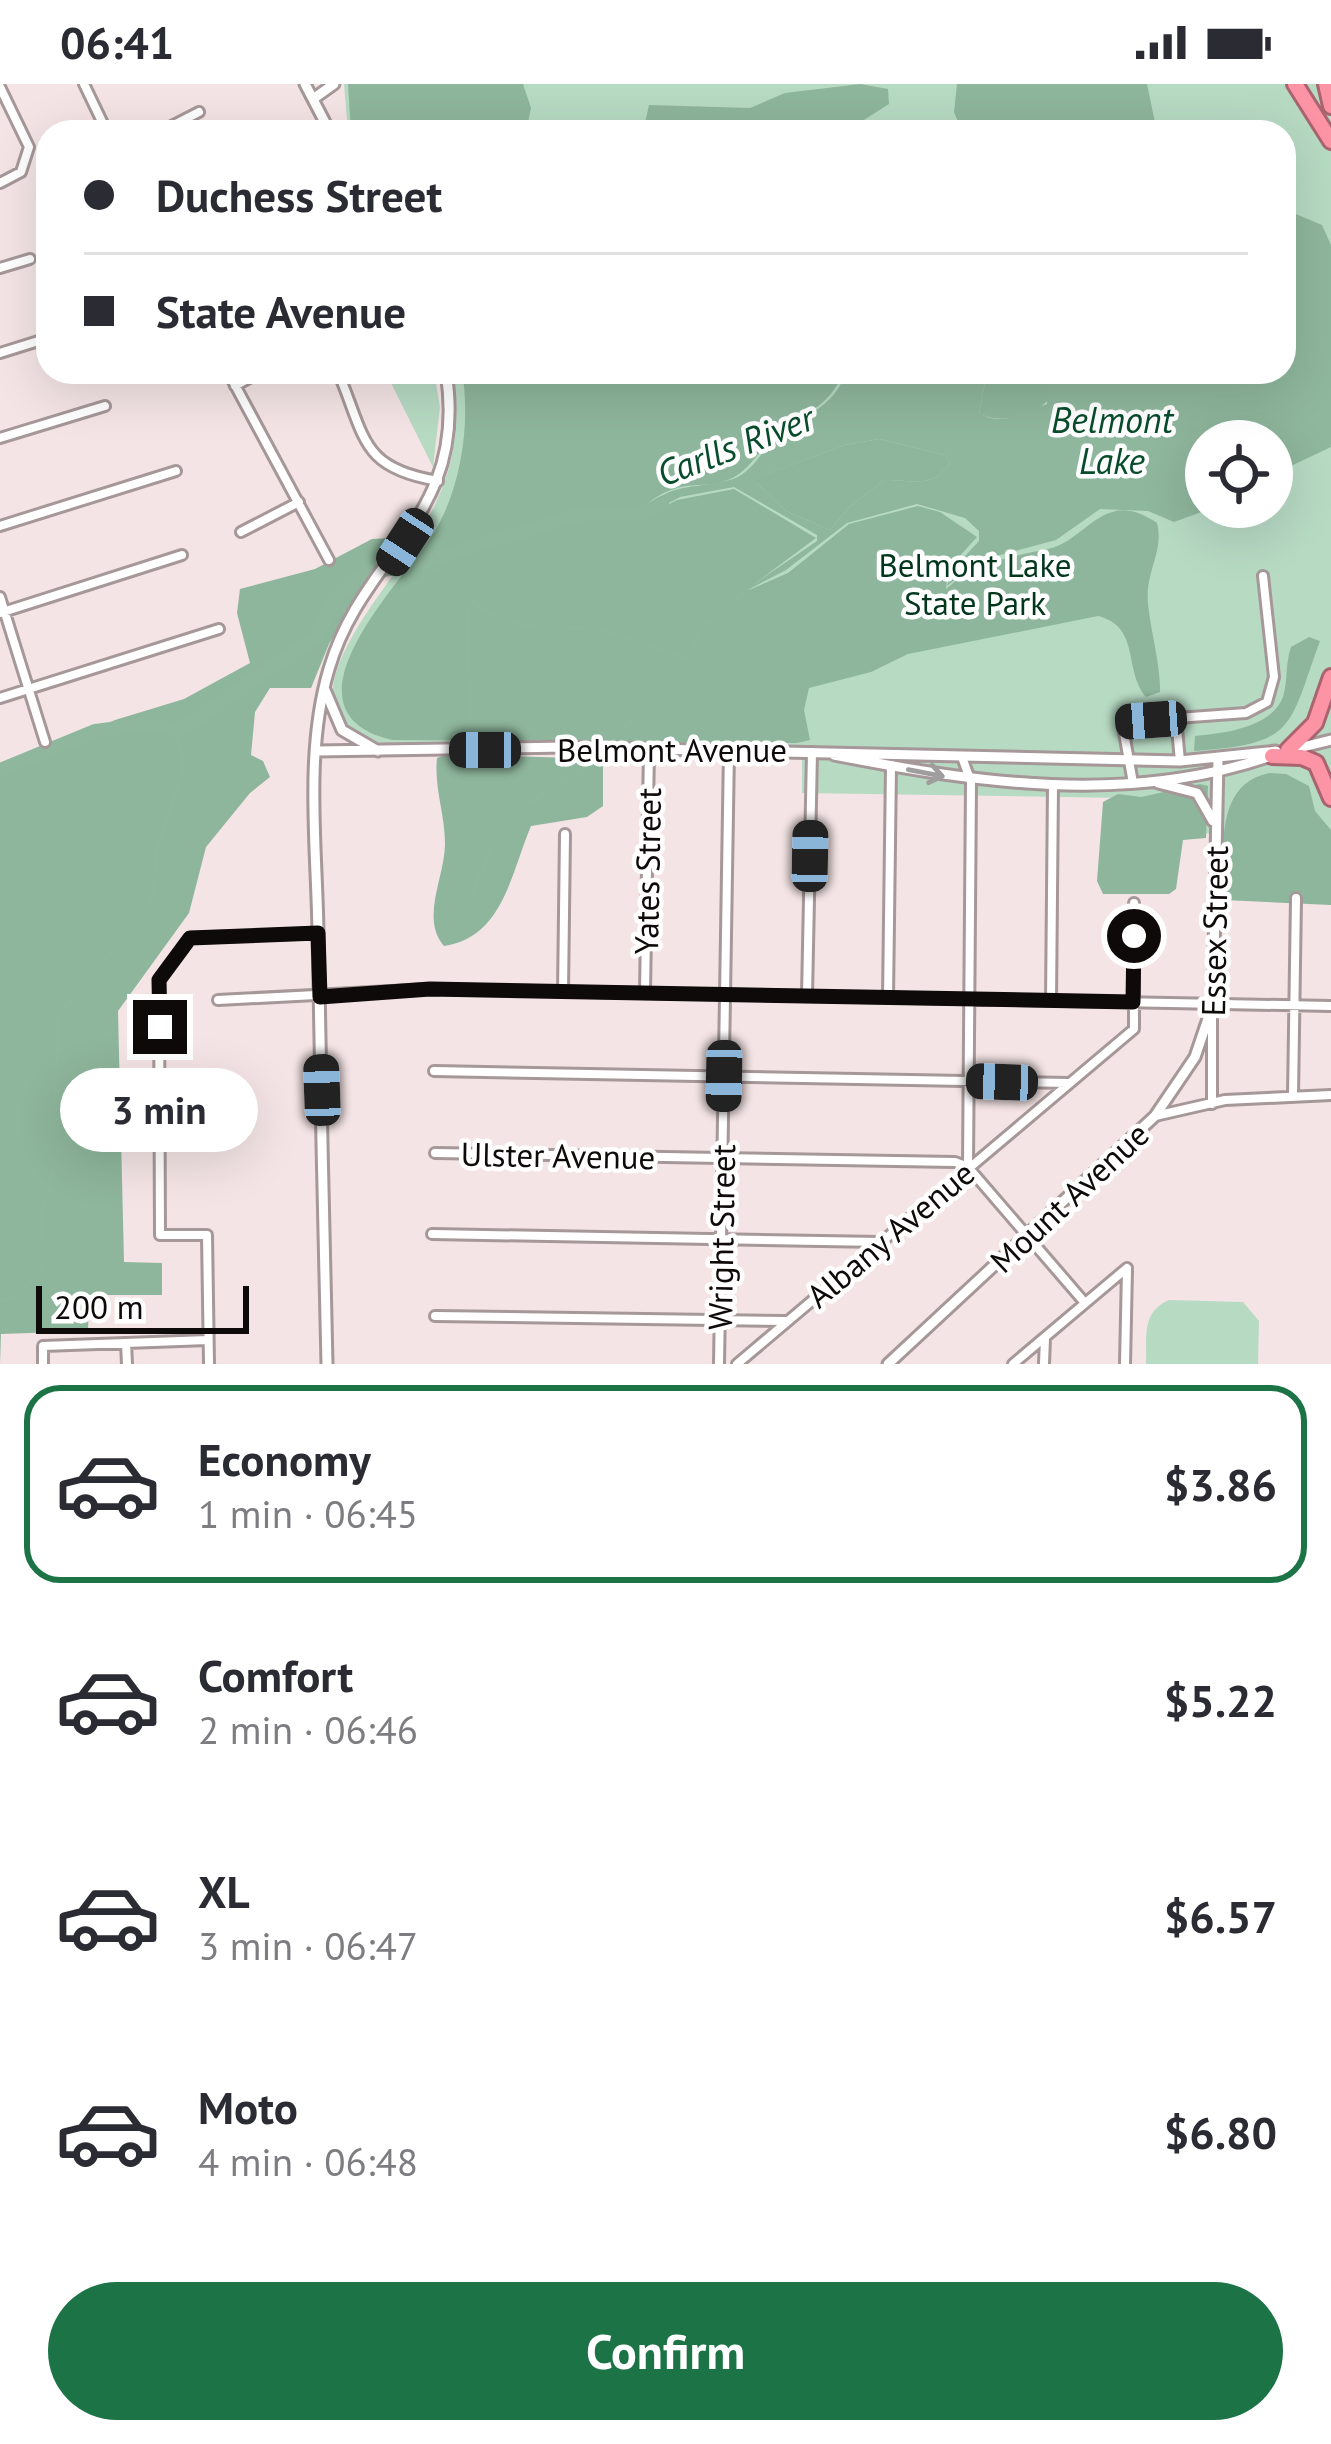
<!DOCTYPE html>
<html lang="en">
<head>
<meta charset="utf-8">
<style>
  :root { --surface:#fff; --page:#f2f2f3; --text:#2b2b33; --muted:#7c7c81; --line:#e1e1e2; --accent:#1b7346 }
  body { margin:0; font-family:"PT Sans",sans-serif; background:var(--page); color:var(--text); height:100vh; display:flex; flex-direction:column; font-size:45px; white-space:nowrap }
  * { box-sizing:border-box; margin:0 }
  p { font-size:39px; color:var(--muted) }
  .icon { flex:none; width:66px; height:66px; fill:none; stroke:currentColor; stroke-width:2; stroke-linecap:round; stroke-linejoin:round }
  .map { position:relative; height:1280px; overflow:hidden }
  .sheet { display:flex; flex-direction:column; background:var(--surface); flex:1 }
  .sheet>* { flex:none }
  .hud { position:absolute; left:36px; top:36px; width:1260px; height:264px; border-radius:36px; box-shadow:0 12px 48px #0002; display:grid; align-content:center; height:264px; padding:0 48px; background:var(--surface) }
  .fabs { position:absolute; left:1185px; top:336px; display:grid; gap:24px }
  .fabs a { display:grid; place-items:center; width:108px; height:108px; border-radius:50%; background:var(--surface); box-shadow:0 12px 48px #0002; font-size:60px }
  .scale { position:absolute; left:36px; bottom:30px; width:213px; box-sizing:border-box; padding-left:12px; border:6px solid #0f0a0a; border-top:0; font-size:33px; line-height:42px; white-space:nowrap; color:#0f0a0a; -webkit-text-stroke:9px #fff; paint-order:stroke }
  .end { position:absolute; width:54px; height:54px; margin:-27px; border:15px solid #0f0a0a; background:#fff; box-shadow:0 0 0 6px #fff }
  .from { border-radius:50% }
  .bubble { position:absolute; height:84px; border-radius:42px; background:var(--surface); box-shadow:0 12px 48px #0002; font-size:39px; font-weight:600; line-height:84px; text-align:center }
  .car { position:absolute; width:36px; height:72px; margin:-36px -18px; border-radius:15px; box-shadow:0 0 9px 3px #0007; background:linear-gradient(#222 24%,#8ab4d8 0 40%,#222 0 76%,#8ab4d8 0 86%,#222 0) }
  .hud b { display:flex; align-items:center; gap:42px; height:114px; font-size:45px }
  .hud b+b { border-top:3px solid var(--line) }
  .hud i { width:30px; height:30px; background:var(--text) }
  ul { padding:21px 0 0; list-style:none }
  li { display:flex; align-items:center; gap:36px; height:198px; margin:0 24px 18px; padding:0 24px; border:6px solid transparent; border-radius:36px }
  li div { flex:1 }
  li b { display:block; font-size:45px }
  li em { font-style:normal; font-weight:600 }
  li.active { border-color:var(--accent) }
  li>.icon { width:108px; height:108px; stroke-width:1.5 }
  .primary-button { display:flex; gap:24px; margin-top:auto; padding:24px 48px }
  .primary-button a { flex:1; height:138px; border-radius:72px; background:var(--accent); color:#fff; font-size:48px; font-weight:600; line-height:138px; text-align:center }
  .status { display:flex; justify-content:space-between; align-items:center; height:84px; padding:0 60px; background:var(--surface); direction:ltr }
  .status svg { height:33px; fill:currentColor }
  .map>svg:first-child { display:block }
  .green { fill:#b7dac3; fill-rule:evenodd }
  .forest { fill:#8eb69c }
  .water { fill:#8fb79d; fill-rule:evenodd }
  .lines { fill:none; stroke-linecap:round; stroke-linejoin:round }
  .stream { stroke:#8fb79d; stroke-width:3 }
  .river { stroke:#8fb79d; stroke-width:14 }
  .minor-casing { stroke:#a69798; stroke-width:14 }
  .tertiary-casing { stroke:#a69798; stroke-width:15 }
  .motorway-casing { stroke:#aa646f; stroke-width:20 }
  .minor { stroke:#fff; stroke-width:8 }
  .tertiary { stroke:#fff; stroke-width:9 }
  .motorway { stroke:#fd94a5; stroke-width:14 }
  .oneway { stroke:#9f9d9d }
  .route { stroke:#0f0a0a; stroke-width:15 }
  .labels { text-anchor:middle; dominant-baseline:central; stroke-width:9; stroke-linejoin:round; paint-order:stroke }
  .park-label { font-size:33px; fill:#02361d; stroke:#fff }
  .street-label { font-size:33px; fill:#0f0a0a; stroke:#fff }
  .water-label { font-size:36px; font-style:italic; fill:#074d2c; stroke:#fff }
</style>
</head>
<body>
<div class="status"><b>06:41</b><svg viewBox="0 0 49 12"><path d="M0 12V9h3v3zM5 12V6h3v6zM10 12V3h3v9zM15 12V0h3v12zM26 1h20v11H26zM47 4h2v5h-2z"/></svg></div>
<div class="map">
<svg width="1331" height="1280" viewBox="0 0 1331 1280">
  <rect width="100%" height="100%" fill="#f4e4e5"/>
  <path class="green" d="M 344,0 L 1331,0 L 1331,816 L 1223,814 L 1223,750 L 1127,747 L 1127,714 L 802,709 L 802,661 L 381,659 C 270,633 381,514 411,465 C 425,442 439,415 447,390 C 458,356 456,323 453,288 L 1284,288 L 1284,48 L 348,48 ZM 1206,357 L 1272,357 L 1272,423 L 1206,423 Z
    M 413,288 L 434,288 L 440,323 L 433,383 L 391,299 Z
    M 1169,1216 L 1243,1218 L 1259,1237 L 1258,1280 L 1146,1280 C 1147,1253 1141,1228 1169,1216 Z"/>
  <path class="forest" d="M 348,0 L 523,0 L 531,24 L 526,48 L 351,48 Z
    M 860,0 L 888,5 L 889,20 L 845,48 L 643,48 L 649,21 L 750,24 L 785,9 Z
    M 957,0 L 1147,0 L 1157,48 L 962,48 L 954,28 Z
    M 462,288 L 600,288 L 609,293 L 631,288 L 843,288 C 829,326 803,327 776,351 C 762,363 752,382 736,392 C 704,411 683,387 640,426 L 642,434 L 677,416 L 734,405 L 816,454 L 742,509 L 788,489 L 849,440 L 918,422 L 940,428 L 977,453 L 948,485 L 946,505 C 977,478 1009,473 1048,465 C 1088,456 1104,402 1157,439 C 1163,463 1151,480 1148,504 C 1145,528 1161,576 1160,608 L 1146,613 C 1123,586 1141,543 1098,532 L 908,570 L 871,588 L 809,604 L 804,626 L 810,656 L 797,659 L 392,656 C 272,627 401,499 433,450 C 461,406 471,338 462,288 Z
    M 987,288 L 1050,288 L 1051,313 C 1037,331 1000,342 979,329 Z
    M 879,355 L 945,371 L 950,379 C 932,406 911,395 884,396 L 849,423 L 830,446 L 786,427 L 757,399 L 757,394 L 845,361 Z
    M 391,454 L 329,560 L 311,604 L 270,604 L 255,628 L 251,671 L 263,677 L 270,693 L 250,709 L 206,763 L 189,829 L 118,927 L 124,1178 L 162,1179 L 162,1211 L 89,1211 L 88,1247 L 1,1250 L 0,1280 L 0,687 L 115,636 L 184,615 L 250,579 L 237,529 L 240,505 L 315,485 L 372,455 Z
    M 1309,553 L 1320,557 C 1288,644 1297,660 1194,667 L 1195,652 C 1224,649 1271,644 1283,613 C 1288,597 1285,580 1291,563 Z
    M 448,670 L 603,675 L 603,722 L 587,733 L 531,742 C 511,789 503,854 444,862 C 420,835 445,792 445,760 C 445,729 434,705 437,674 Z
    M 1269,689 L 1286,690 L 1309,702 L 1315,727 L 1331,746 L 1331,821 L 1224,816 C 1224,768 1213,701 1269,689 Z
    M 1200,700 L 1208,702 L 1206,754 L 1183,756 L 1176,805 L 1169,810 L 1103,810 L 1097,797 L 1103,718 L 1118,710 L 1141,713 Z"/>
  <path class="water" d="M 1284,125 L 1322,141 L 1331,161 L 1331,363 L 1272,391 L 1272,357 L 1206,357 L 1206,423 L 1215,423 L 1174,438 L 1148,427 L 1100,425 L 1056,456 L 978,477 L 947,502 L 951,487 L 979,457 L 979,447 L 965,434 L 917,420 L 847,439 L 786,486 L 738,511 L 817,457 L 817,451 L 734,403 L 680,413 L 647,431 L 647,424 C 673,396 700,406 733,395 C 754,388 763,363 780,350 C 807,328 833,325 846,288 L 987,288 L 979,329 C 1003,344 1024,327 1047,320 L 1050,288 L 1284,288 ZM 879,355 L 945,371 L 950,379 C 932,406 911,395 884,396 L 849,423 L 830,446 L 786,427 L 757,399 L 758,394 L 845,361 Z"/>
  <g class="lines">
    <path class="stream" d="M 428,487 L 438,484 L 472,517
      M 654,604 L 691,567 L 701,546 L 750,503
      M 471,634 L 467,527 L 473,518 C 513,552 552,539 600,546 C 625,549 655,567 682,573
      M 619,651 L 651,611
      M 448,837 C 478,814 479,786 496,755 C 517,720 560,699 595,679
      M 0,1217 L 12,1214 L 43,1184 L 42,1125 L 61,1058 L 54,1029 L 59,930 L 145,828 L 154,804 L 157,762 L 183,692 L 184,674 L 175,653 L 181,645"/>
    <path class="river" d="M 0,686 L 95,647 L 142,641 L 181,645 L 313,556 L 336,513 L 366,488 L 406,483 L 577,431 L 646,428 L 662,419"/>
    <defs>
      <path id="minor" d="M 84,0 L 107,48
        M 0,3 L 29,63 L 21,88 L 0,99
        M 160,48 L 199,28
        M 0,184 L 30,175
        M 0,269 L 48,254
        M 228,288 L 329,476
        M 338,288 C 366,354 360,384 438,397
        M 235,302 L 260,288
        M 0,354 L 105,322
        M 0,442 L 176,387
        M 241,448 L 299,418
        M 0,513 L 45,658
        M 0,529 L 182,471
        M 0,614 L 219,545
        M 1176,634 L 1180,677
        M 962,673 L 971,698 L 968,1082
        M 1133,699 L 1122,638 L 1246,629 L 1267,618 L 1274,593 L 1263,492
        M 563,908 L 565,750
        M 645,909 L 649,665
        M 807,912 L 812,668
        M 888,914 L 891,681
        M 218,916 L 430,905 L 1331,922
        M 1051,917 L 1053,701
        M 434,987 L 1068,999
        M 1293,1012 L 1296,814
        M 1212,1020 L 1212,931
        M 1155,1032 L 1225,1016 L 1331,1011
        M 435,1069 L 955,1078 L 968,1083
        M 968,1083 L 1085,1219
        M 432,1150 L 880,1158
        M 435,1232 L 786,1237
        M 126,1259 L 127,1280
        M 43,1280 L 43,1262 L 208,1256
        M 209,1280 L 207,1151 L 160,1151 L 159,896 L 190,854 L 318,849
        M 719,1280 L 729,666
        M 737,1280 L 1134,945 L 1134,819
        M 1013,1280 L 1127,1184
        M 1044,1280 L 1045,1254
        M 1125,1280 L 1127,1186"/>
      <path id="tertiary" d="M 305,0 L 330,48
        M 313,15 L 334,0
        M 325,606 L 342,646 L 378,667
        M 1290,666 L 1331,656
        M 317,667 L 566,663 L 1180,677 L 1276,667
        M 834,671 C 976,699 1127,721 1268,673
        M 1158,699 L 1197,709 L 1213,737
        M 327,1280 C 323,1137 321,993 318,850 C 317,764 304,669 329,585 C 363,468 469,433 446,288
        M 888,1280 L 1155,1032 L 1195,973 L 1213,920 L 1218,674"/>
      <path id="motorway" d="M 1295,0 L 1331,57
        M 1326,0 L 1331,22
        M 1288,666 L 1315,639 L 1331,593
        M 1272,672 L 1302,673 L 1316,679 L 1331,714"/>
    </defs>
    <use href="#minor" class="minor-casing"/>
    <use href="#tertiary" class="tertiary-casing"/>
    <use href="#motorway" class="motorway-casing"/>
    <use href="#minor" class="minor"/>
    <use href="#tertiary" class="tertiary"/>
    <use href="#motorway" class="motorway"/>
  </g>
  <defs><path id="oneway-shaft" d="M-6 0H5M1.5-3L5.5 0L1.5 3" fill="none" stroke-width="1.6" stroke-linecap="round" stroke-linejoin="round" transform="scale(3)"/></defs>
  <use class="oneway" href="#oneway-shaft" transform="translate(926 689) rotate(11)"/>
  <g class="lines">
    <path class="route" d="M 160,943 L 159,896 L 190,854 L 318,849 L 320,913 L 430,905 L 1133,918 L 1134,852"/>
  </g>
  <g class="labels">
    <g class="park-label">
      <text x="975" y="480">Belmont Lake<tspan x="975" dy="38">State Park</tspan></text>
    </g>
    <g class="street-label">
      <text x="672" y="665">Belmont Avenue</text>
      <text transform="translate(647 787) rotate(-89)">Yates Street</text>
      <text transform="translate(1214 847) rotate(-89)">Essex Street</text>
      <text transform="translate(558 1071) rotate(1)">Ulster Avenue</text>
      <text transform="translate(1069 1113) rotate(-43)">Mount Avenue</text>
      <text transform="translate(890 1150) rotate(-40)">Albany Avenue</text>
      <text transform="translate(721 1153) rotate(-89)">Wright Street</text>
    </g>
    <g class="water-label">
      <text x="1112" y="335">Belmont<tspan x="1112" dy="41">Lake</tspan></text>
      <text transform="translate(735 361) rotate(-21)">Carlls River</text>
    </g>
  </g>
</svg>
<div class="fabs">
<a><svg class="icon" aria-label="locate" viewBox="0 0 24 24"><circle cx="12" cy="12" r="6"/><path d="M12 2v4M12 18v4M2 12h4M18 12h4"/></svg></a>
</div>
<div class="scale">200 m</div>
<i class="end from" style="left:1134px;top:852px"></i>
<i class="end" style="left:160px;top:943px"></i>
<div class="bubble" style="left:60px;top:984px;width:198px">3 min</div>
<i class="car" style="left:405px;top:458px;rotate:213deg"></i>
<i class="car" style="left:1151px;top:636px;rotate:266deg"></i>
<i class="car" style="left:485px;top:666px;rotate:270deg"></i>
<i class="car" style="left:810px;top:772px;rotate:1deg"></i>
<i class="car" style="left:724px;top:992px;rotate:181deg"></i>
<i class="car" style="left:1002px;top:998px;rotate:272deg"></i>
<i class="car" style="left:322px;top:1006px;rotate:358deg"></i>
<div class="hud">
<b><i class="from"></i>Duchess Street</b>
<b><i></i>State Avenue</b>
</div>
</div>
<section class="sheet">
<ul>
<li class="active"><svg class="icon" aria-label="car" viewBox="0 0 24 24"><path d="M5 17H2v-5l4-1 3-4h7l3 4 3 1v5h-3M9 17h6M6 11h13"/><circle cx="7" cy="17" r="2"/><circle cx="17" cy="17" r="2"/></svg><div><b>Economy</b><p>1 min · 06:45</p></div><em>$3.86</em></li>
<li><svg class="icon" aria-label="car" viewBox="0 0 24 24"><path d="M5 17H2v-5l4-1 3-4h7l3 4 3 1v5h-3M9 17h6M6 11h13"/><circle cx="7" cy="17" r="2"/><circle cx="17" cy="17" r="2"/></svg><div><b>Comfort</b><p>2 min · 06:46</p></div><em>$5.22</em></li>
<li><svg class="icon" aria-label="car" viewBox="0 0 24 24"><path d="M5 17H2v-5l4-1 3-4h7l3 4 3 1v5h-3M9 17h6M6 11h13"/><circle cx="7" cy="17" r="2"/><circle cx="17" cy="17" r="2"/></svg><div><b>XL</b><p>3 min · 06:47</p></div><em>$6.57</em></li>
<li><svg class="icon" aria-label="car" viewBox="0 0 24 24"><path d="M5 17H2v-5l4-1 3-4h7l3 4 3 1v5h-3M9 17h6M6 11h13"/><circle cx="7" cy="17" r="2"/><circle cx="17" cy="17" r="2"/></svg><div><b>Moto</b><p>4 min · 06:48</p></div><em>$6.80</em></li>
</ul>
<div class="primary-button"><a>Confirm</a></div>
</section>
</body>
</html>
